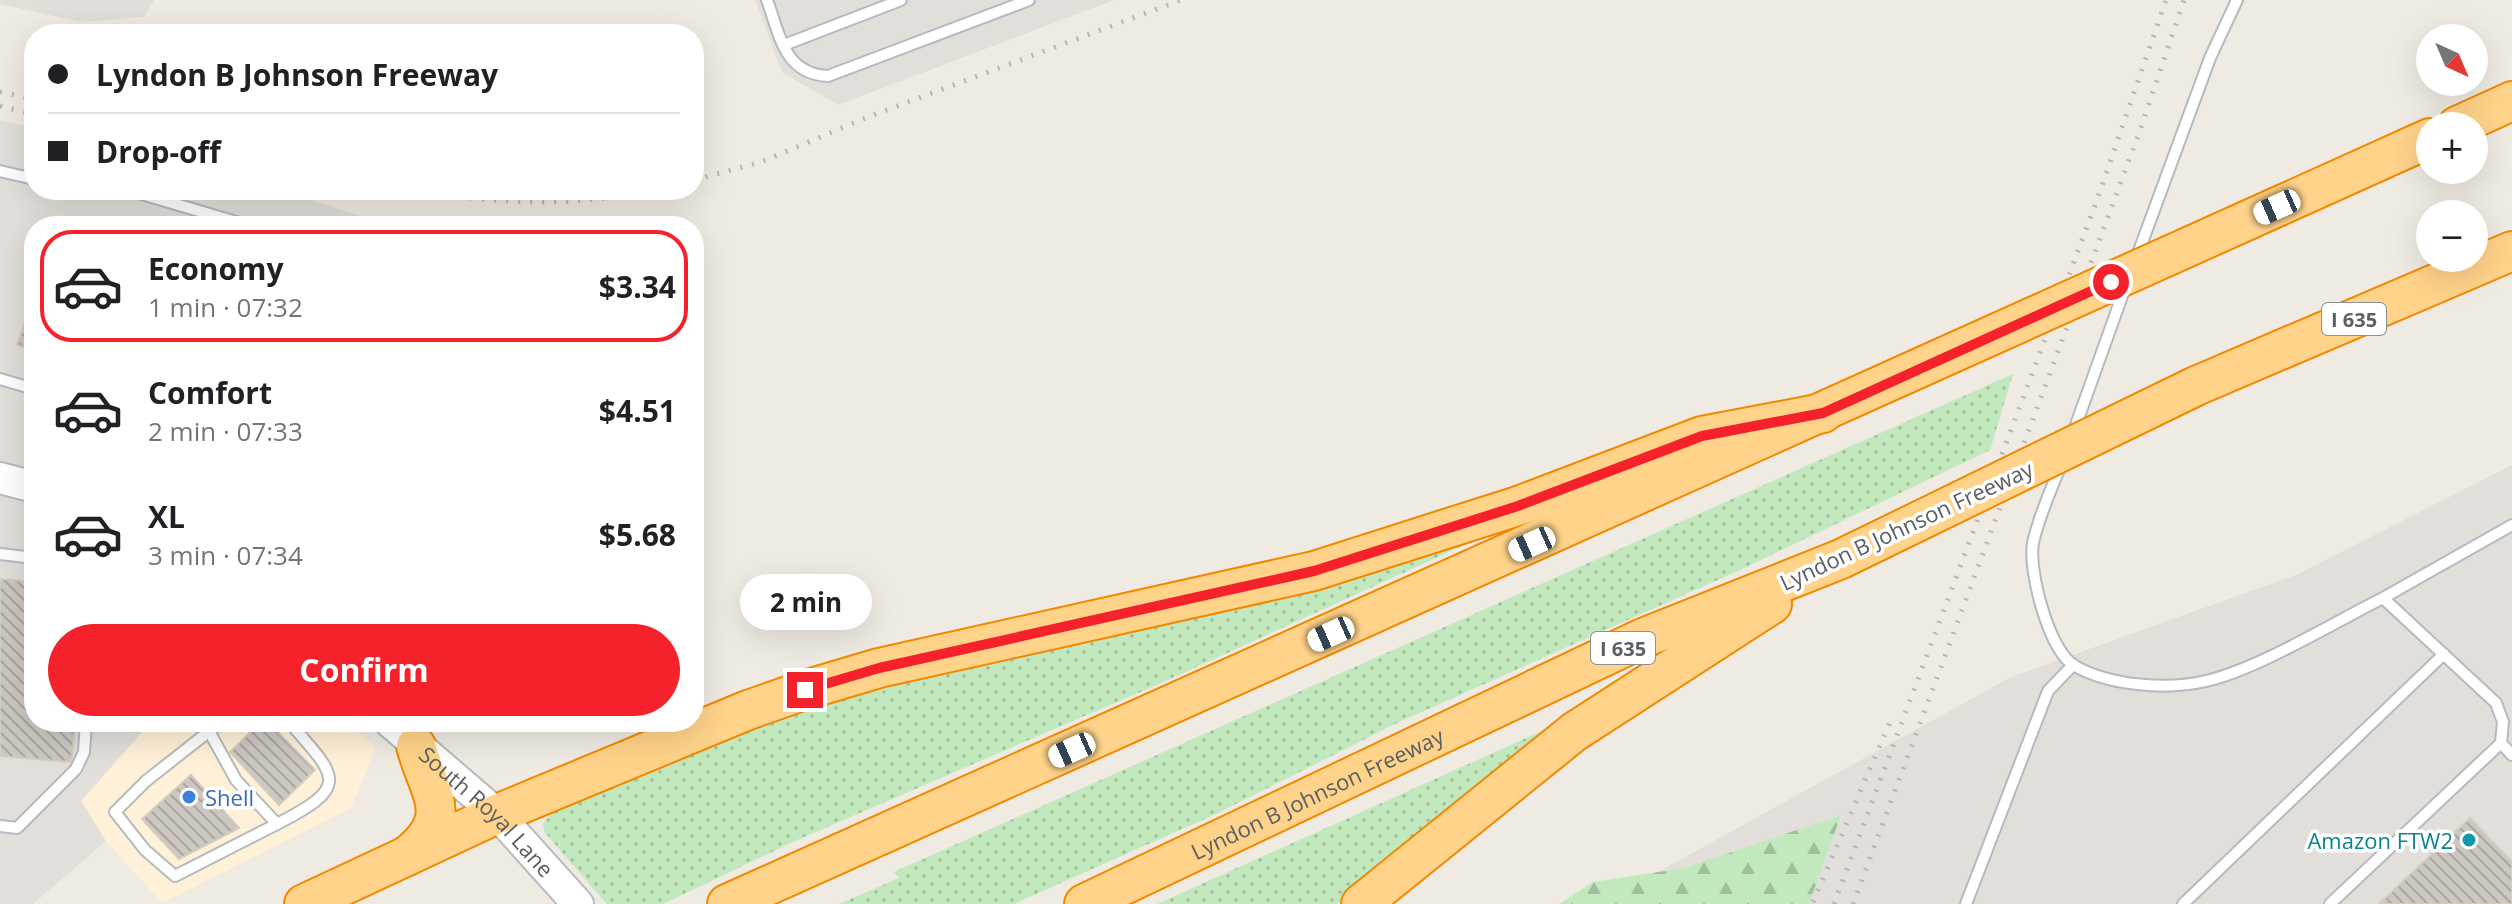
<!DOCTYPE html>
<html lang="en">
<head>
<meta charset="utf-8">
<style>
  :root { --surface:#fff; --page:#f2f2f2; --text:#202124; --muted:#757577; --line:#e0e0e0; --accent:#f5222b }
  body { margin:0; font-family:"Open Sans",sans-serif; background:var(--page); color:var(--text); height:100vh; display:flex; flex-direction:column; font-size:30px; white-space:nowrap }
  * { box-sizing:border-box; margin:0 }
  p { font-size:26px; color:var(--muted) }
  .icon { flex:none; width:44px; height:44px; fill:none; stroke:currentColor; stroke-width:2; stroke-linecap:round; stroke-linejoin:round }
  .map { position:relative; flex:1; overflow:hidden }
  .sheet { position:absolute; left:24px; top:216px; width:680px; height:516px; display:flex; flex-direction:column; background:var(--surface); border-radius:32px; box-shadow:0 8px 32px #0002 }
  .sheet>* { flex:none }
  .banner { position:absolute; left:24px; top:24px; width:680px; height:176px; border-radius:32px; box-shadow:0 8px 32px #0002; display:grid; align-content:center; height:176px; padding:0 24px; background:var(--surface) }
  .needle { width:52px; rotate:136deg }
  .controls { position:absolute; left:2416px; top:24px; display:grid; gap:16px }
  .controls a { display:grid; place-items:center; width:72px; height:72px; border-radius:50%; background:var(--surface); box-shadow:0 8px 32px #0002; font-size:40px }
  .end { position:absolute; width:36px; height:36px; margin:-18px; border:10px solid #f5222b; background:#fff; box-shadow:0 0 0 4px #fff }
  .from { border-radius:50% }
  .bubble { position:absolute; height:56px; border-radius:28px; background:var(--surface); box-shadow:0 8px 32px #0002; font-size:26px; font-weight:700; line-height:56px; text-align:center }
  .car { position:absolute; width:24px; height:48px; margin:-24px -12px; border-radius:10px; box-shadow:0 0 6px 2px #0007; background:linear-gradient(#fff 24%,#345 0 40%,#fff 0 76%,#345 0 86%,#fff 0) }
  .banner b { display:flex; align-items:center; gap:28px; height:76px; font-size:30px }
  .banner b+b { border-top:2px solid var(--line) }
  .banner i { width:20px; height:20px; background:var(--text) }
  ul { padding:14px 0 0; list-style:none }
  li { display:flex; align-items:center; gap:24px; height:112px; margin:0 16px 12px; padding:0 8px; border:4px solid transparent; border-radius:32px }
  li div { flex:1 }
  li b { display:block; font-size:30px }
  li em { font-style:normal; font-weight:700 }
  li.active { border-color:var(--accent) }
  li>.icon { width:72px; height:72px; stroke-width:1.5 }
  .action { display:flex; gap:16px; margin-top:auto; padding:16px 24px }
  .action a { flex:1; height:92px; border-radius:48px; background:var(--accent); color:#fff; font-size:32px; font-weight:700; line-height:92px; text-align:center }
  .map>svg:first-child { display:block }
  .commercial { fill:#fff1d7 }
  .industrial { fill:#e2deda }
  .grass { fill:url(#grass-dots) }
  .forest { fill:url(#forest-firs) }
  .building { fill:url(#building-back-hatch); stroke:#d4cbc0; stroke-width:2 }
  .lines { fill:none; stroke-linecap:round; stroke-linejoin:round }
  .service-casing { stroke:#b5babe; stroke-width:14 }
  .secondary-casing { stroke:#b6bbc0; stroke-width:34 }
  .motorway-casing { stroke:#f18900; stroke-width:42 }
  .service { stroke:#fff; stroke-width:10 }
  .secondary { stroke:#fff; stroke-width:30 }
  .motorway { stroke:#ffd389; stroke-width:38 }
  .rail { stroke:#b4b5b5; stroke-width:5; stroke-dasharray:2 10; stroke-linecap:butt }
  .motorway-bridge-casing { stroke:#f18900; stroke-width:42; stroke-linecap:butt }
  .motorway-bridge { stroke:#ffd389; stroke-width:38 }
  .route { stroke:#f5222b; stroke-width:10 }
  .shop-dot { fill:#3f7fe0; stroke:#fff; stroke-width:3 }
  .culture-dot { fill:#0f9aa8; stroke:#fff; stroke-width:3 }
  .labels { text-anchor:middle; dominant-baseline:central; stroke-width:7; stroke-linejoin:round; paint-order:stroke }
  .shield { fill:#fff; stroke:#8c9092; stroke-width:2 }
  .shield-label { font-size:20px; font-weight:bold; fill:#5b6064 }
  .street-label { font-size:22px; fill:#5b6064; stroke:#fff }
  .shop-label { font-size:22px; fill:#366cbe; stroke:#fff; text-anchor:start }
  .culture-label { font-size:22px; fill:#0d838f; stroke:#fff; text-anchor:end }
</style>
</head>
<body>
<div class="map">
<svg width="2512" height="904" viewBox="0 0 2512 904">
  <defs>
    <pattern id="grass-dots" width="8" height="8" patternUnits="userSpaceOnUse" patternTransform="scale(2)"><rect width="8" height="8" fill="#c2e8bd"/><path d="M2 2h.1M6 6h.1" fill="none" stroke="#a1bf9d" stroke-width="1.8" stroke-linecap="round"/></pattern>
    <pattern id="forest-firs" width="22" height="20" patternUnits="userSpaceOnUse" patternTransform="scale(2)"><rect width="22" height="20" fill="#c2e8bd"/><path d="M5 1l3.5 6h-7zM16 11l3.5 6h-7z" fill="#a1bf9d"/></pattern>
    <pattern id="building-back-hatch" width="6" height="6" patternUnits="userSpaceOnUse" patternTransform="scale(2)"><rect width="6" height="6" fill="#ccc7c1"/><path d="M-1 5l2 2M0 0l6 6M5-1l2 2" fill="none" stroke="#a9a5a0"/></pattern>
  </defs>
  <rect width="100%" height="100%" fill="#efebe2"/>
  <path class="commercial" d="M 151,722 L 347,722 L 376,748 L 351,808 L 162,903 L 106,841 L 81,801 Z"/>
  <path class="industrial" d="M 0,0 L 154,0 L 144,17 L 81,22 L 0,4 Z
    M 755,0 L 1114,0 L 838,105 L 782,72 Z
    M 0,120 L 34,128 L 34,190 L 280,190 L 392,226 L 34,226 L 34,722 L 151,722 L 81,801 L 106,841 L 33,904 L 0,904 Z
    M 2512,465 L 2512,904 L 1600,904 L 2011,677 L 2296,575 Z"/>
  <path class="grass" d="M 2013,374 L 1990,450 L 1740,570 L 1397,723 L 1218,813 L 1014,904 L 839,904 L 899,878 L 894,872 Z
    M 1491,533 L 1168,680 L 795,841 L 663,904 L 607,904 L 545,833 L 543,824 L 556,807 L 846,686 Z
    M 1555,725 L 1337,904 L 1157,904 Z"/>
  <path class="forest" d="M 1841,815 L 1809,904 L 1559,904 L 1593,882 L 1685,868 Z"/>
  <path class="building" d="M 32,301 L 34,302 L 34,351 L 17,345 Z
    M 0,579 L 34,582 L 34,722 L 76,722 L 71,762 L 0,756 Z
    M 261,722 L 268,722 L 315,770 L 279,805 L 230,752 Z
    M 191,775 L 239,828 L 179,859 L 142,819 Z
    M 2470,818 L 2512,862 L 2512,904 L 2379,904 Z"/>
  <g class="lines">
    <defs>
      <path id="service" d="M 767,0 C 780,35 784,74 828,76 L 1029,0
        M 784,45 L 901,0
        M 0,171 L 34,179
        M 82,190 L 117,190
        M 128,190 L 250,226
        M 2136,259 L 2210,58 L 2237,0
        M 0,379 L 34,389
        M 2072,436 L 2126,285
        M 2062,462 C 2052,488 2039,515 2033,543 C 2028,570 2049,652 2075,666 C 2110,686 2168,690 2206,681 C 2258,669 2333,623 2383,598 L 2496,703 L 2503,722 L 2501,743 L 2512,755
        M 0,554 L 34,558
        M 2383,598 L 2512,525
        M 210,733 L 236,780 L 277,824 L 175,876 L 145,850 L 115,812 L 146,781 L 221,722
        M 277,824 C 351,786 338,778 289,722
        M 0,826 L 17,828 L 76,769 L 84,752 L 86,722
        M 1966,904 L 2048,691 L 2072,666
        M 2183,904 L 2444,654
        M 2330,904 L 2501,743"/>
      <g id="secondary">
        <path d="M 0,478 L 34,487"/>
        <path id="s1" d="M 390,722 L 497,814 L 578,904"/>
      </g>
      <g id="motorway">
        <path d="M 2457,126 L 2512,101"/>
        <path d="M 2277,207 L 2430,138"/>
        <path d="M 2196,386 L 2512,251"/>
        <path d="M 407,856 C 457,816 429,795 416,746"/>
        <path d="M 304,904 L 497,814 L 748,710 L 805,690 L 879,668 L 1314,571 L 1518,506 L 1702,436 L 1823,413"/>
        <path d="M 727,904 L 1917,369"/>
        <path id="s2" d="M 1084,904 L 1643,638 L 1841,559"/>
        <path d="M 1361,904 L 1574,732 L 1772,604"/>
      </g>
    </defs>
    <use href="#service" class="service-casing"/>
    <use href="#secondary" class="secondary-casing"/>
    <use href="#motorway" class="motorway-casing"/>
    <use href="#service" class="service"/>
    <use href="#secondary" class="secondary"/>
    <use href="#motorway" class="motorway"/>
    <path class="rail" d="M 0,92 L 34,99
      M 0,106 L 34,114
      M 694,180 L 761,162 L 868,117 L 1181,0
      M 423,190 C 496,205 579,207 652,190
      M 1813,902 L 1893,715
      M 1834,904 L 2097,200 L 2166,0
      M 1853,904 L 2138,136 L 2184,0"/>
    <defs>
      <path id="motorway-bridge" d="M 1917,369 L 2277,207
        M 1841,559 L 2196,386"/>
    </defs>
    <use href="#motorway-bridge" class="motorway-bridge-casing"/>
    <use href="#motorway-bridge" class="motorway-bridge"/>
  </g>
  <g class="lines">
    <path class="route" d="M 805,690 L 879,668 L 1314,571 L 1518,506 L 1702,436 L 1823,413 L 2111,282"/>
  </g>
  <circle class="shop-dot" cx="189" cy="797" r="8"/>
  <circle class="culture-dot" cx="2469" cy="840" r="8"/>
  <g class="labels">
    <g class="shield">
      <rect x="2322" y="303" width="64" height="32" rx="6"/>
      <rect x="1591" y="632" width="64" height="32" rx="6"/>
    </g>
    <g class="shield-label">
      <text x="2354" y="319">I 635</text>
      <text x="1623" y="648">I 635</text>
    </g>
    <g class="street-label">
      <text transform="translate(1906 525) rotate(-25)">Lyndon B Johnson Freeway</text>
      <text stroke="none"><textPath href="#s2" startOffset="258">Lyndon B Johnson Freeway</textPath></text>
      <text stroke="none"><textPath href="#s1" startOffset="132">South Royal Lane</textPath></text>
    </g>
    <g class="shop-label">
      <text x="205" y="797">Shell</text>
    </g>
    <g class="culture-label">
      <text x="2453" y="840">Amazon FTW2</text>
    </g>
  </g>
</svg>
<div class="controls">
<a><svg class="needle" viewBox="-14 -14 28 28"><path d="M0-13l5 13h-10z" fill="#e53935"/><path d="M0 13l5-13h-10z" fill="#757577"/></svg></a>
<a>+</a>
<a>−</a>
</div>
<i class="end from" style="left:2111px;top:282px"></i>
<i class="end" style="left:805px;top:690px"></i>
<div class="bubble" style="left:740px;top:574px;width:132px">2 min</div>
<i class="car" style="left:2277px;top:207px;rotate:246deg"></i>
<i class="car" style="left:1532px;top:544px;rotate:246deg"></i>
<i class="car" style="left:1331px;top:634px;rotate:246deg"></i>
<i class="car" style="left:1072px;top:750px;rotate:246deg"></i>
<div class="banner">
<b><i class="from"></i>Lyndon B Johnson Freeway</b>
<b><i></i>Drop-off</b>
</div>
<section class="sheet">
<ul>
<li class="active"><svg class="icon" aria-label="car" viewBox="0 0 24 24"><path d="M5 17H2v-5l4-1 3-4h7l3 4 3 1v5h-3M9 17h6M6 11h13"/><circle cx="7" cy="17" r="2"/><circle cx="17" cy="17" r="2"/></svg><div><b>Economy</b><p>1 min · 07:32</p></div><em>$3.34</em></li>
<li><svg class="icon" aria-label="car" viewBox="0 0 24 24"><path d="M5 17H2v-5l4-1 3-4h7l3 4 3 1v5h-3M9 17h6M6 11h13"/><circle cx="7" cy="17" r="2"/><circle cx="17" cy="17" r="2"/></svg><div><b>Comfort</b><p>2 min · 07:33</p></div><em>$4.51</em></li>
<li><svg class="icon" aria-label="car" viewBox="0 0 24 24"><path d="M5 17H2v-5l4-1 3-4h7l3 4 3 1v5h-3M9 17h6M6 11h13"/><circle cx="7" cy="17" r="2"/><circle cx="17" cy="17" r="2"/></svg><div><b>XL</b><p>3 min · 07:34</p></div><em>$5.68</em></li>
</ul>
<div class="action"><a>Confirm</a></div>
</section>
</div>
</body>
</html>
